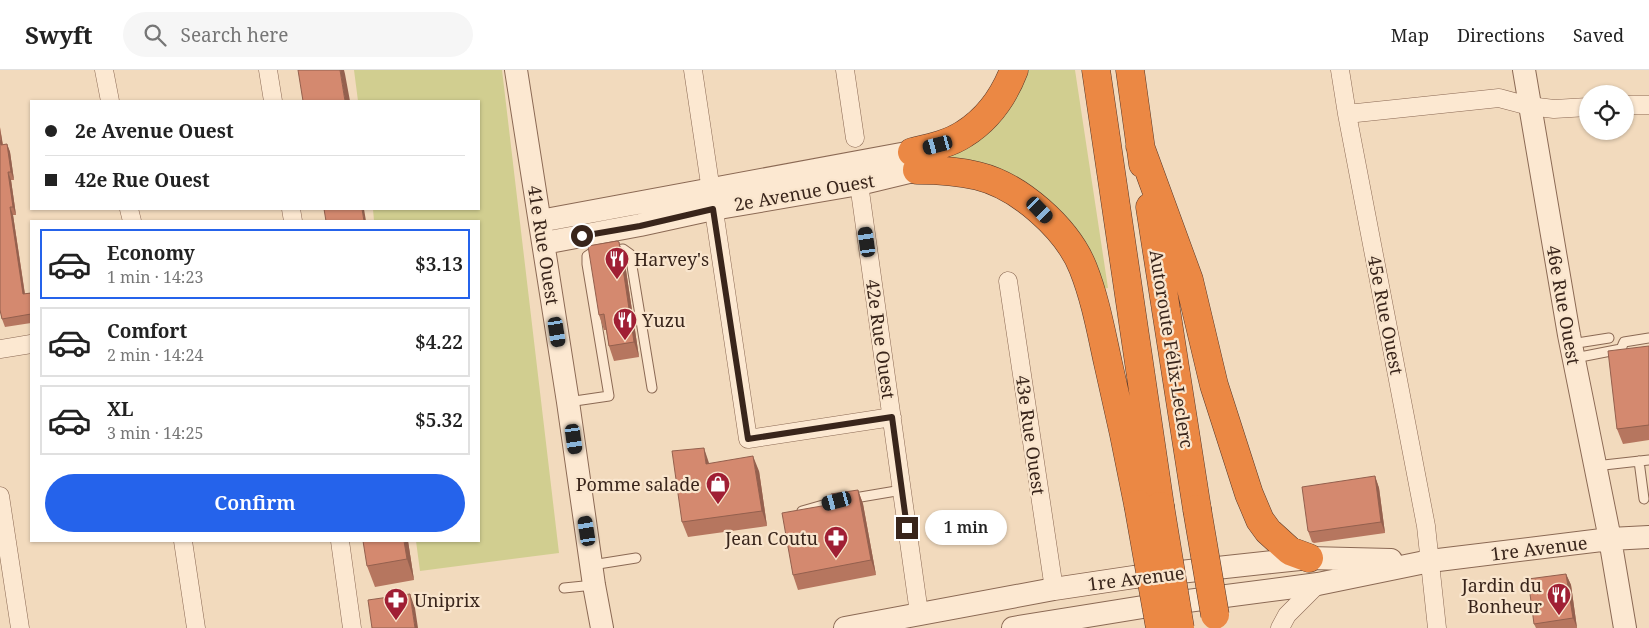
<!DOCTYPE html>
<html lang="en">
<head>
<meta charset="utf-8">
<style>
  :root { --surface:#fff; --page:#f6f6f6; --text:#222; --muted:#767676; --line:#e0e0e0; --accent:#2563eb }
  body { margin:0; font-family:"Noto Serif",serif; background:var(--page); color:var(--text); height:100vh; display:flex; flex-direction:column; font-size:19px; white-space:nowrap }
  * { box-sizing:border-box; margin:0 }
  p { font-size:16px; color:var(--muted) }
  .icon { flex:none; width:28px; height:28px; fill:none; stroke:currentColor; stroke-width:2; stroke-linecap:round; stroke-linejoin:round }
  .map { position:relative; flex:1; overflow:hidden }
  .details { position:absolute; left:30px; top:150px; width:450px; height:322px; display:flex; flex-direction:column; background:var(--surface); border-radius:0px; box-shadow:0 1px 4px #0004 }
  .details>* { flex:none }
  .top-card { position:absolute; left:30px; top:30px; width:450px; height:110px; border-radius:0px; box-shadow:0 1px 4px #0004; display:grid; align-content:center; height:110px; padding:0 15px; background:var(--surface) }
  .fabs { position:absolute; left:1579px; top:15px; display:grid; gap:10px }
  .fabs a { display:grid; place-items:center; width:55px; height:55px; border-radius:50%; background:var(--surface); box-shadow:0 1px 4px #0004; font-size:25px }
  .end { position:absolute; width:22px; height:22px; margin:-11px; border:6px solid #39251b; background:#fff; box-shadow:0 0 0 2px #fff }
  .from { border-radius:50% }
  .bubble { position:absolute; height:35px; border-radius:18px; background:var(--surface); box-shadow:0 1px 4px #0004; font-size:16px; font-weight:600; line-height:35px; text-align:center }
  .car { position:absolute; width:15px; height:30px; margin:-15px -8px; border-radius:6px; box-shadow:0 0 4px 1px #0007; background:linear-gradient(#222 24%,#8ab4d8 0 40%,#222 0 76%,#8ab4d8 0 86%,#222 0) }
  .top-card b { display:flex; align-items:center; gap:18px; height:48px; font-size:19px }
  .top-card b+b { border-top:1px solid var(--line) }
  .top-card i { width:12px; height:12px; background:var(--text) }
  ul { padding:9px 0 0; list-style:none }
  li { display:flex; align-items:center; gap:15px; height:70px; margin:0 10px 8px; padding:0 5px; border:2px solid var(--line); border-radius:0px }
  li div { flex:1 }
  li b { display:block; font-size:19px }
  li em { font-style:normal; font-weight:600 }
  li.active { border-color:var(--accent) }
  li>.icon { width:45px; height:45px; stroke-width:1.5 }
  .button { display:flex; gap:10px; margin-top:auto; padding:10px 15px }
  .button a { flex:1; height:58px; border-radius:30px; background:var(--accent); color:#fff; font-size:20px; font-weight:600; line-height:58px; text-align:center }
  header { display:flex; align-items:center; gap:30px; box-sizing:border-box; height:70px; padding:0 25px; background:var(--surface); border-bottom:1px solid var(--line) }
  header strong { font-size:24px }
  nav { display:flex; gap:28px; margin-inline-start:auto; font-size:18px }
  .search { width:350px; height:45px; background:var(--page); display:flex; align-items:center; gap:12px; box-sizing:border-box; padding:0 18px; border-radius:28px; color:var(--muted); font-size:19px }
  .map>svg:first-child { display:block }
  .green { fill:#d1ce90 }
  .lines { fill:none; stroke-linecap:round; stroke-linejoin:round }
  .service-casing { stroke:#8b6954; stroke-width:11 }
  .minor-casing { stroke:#8b6954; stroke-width:19 }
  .tertiary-casing { stroke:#8b6954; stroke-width:24 }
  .motorway-casing { stroke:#583829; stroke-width:29 }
  .service { stroke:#fce8d1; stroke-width:9 }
  .minor { stroke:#fce8d1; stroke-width:18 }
  .tertiary { stroke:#fce8d1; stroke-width:22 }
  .motorway { stroke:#eb8844; stroke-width:28 }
  .motorway-bridge-casing { stroke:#583829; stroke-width:29; stroke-linecap:butt }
  .motorway-bridge { stroke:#eb8844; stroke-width:28 }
  .wall { fill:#b6765f }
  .shaded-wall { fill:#94604e }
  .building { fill:#d4896f; stroke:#94604e }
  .route { stroke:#39251b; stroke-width:6 }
  .labels { text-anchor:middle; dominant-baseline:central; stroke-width:4.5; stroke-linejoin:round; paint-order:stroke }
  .street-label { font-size:18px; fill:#39251b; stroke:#f9e5cd }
  .poi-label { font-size:18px; fill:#39251b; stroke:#f9e5cd; text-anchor:start }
</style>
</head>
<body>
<header>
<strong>Swyft</strong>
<div class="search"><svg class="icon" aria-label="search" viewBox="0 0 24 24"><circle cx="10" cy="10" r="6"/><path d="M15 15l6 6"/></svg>Search here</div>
<nav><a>Map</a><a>Directions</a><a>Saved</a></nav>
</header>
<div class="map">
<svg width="1649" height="558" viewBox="0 0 1649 558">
  <rect width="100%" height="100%" fill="#f2dabd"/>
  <path class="green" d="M 354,0 L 502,0 L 559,483 L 420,501 L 416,471 L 479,471 L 479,151 L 374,151 L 373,139 L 479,139 L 479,31 L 358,31 Z
    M 1026,0 L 1075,0 L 1108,218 L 1099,219 L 1070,159 L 937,91 Z"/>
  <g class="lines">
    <defs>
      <path id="service" d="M 1571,274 L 1609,268
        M 1575,288 L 1621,279 L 1624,272 L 1649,268
        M 568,332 L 609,326 L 587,194 L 587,186 L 590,184 L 623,179 L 630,184 L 652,318
        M 1639,391 L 1644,429
        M 1595,396 L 1649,390
        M 802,441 L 837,431 L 902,420
        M 592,495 L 636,488
        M 564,518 L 594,515"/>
      <path id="minor" d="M 104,0 L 110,31
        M 268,0 L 273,31
        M 693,0 L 748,369 L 892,347
        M 845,0 L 855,68
        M 1340,0 L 1347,44 L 1426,456 L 1437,558
        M 1625,35 L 1649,35
        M 1347,44 L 1499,28 L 1529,36 L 1554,39 L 1588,37
        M 859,114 L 919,543
        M 129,139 L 132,151
        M 291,139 L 293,151
        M 1008,211 L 1054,519
        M 0,279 L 31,274
        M 0,426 L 20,558
        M 183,471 L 196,558
        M 340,471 L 352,558
        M 1280,558 L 1287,545 L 1318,514"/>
      <path id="tertiary" d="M 516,0 L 568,332 L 594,515 L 602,558
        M 1524,0 L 1569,265 L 1610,469 L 1625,558
        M 540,151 L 912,82
        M 544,173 L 640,155 L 713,139 L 859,114 L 917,100
        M 845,558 L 1054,519 L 1134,507 L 1309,488 L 1391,490
        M 1013,558 L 1149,536 L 1318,514 L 1430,491 L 1610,469 L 1649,467"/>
      <path id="motorway" d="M 1096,0 L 1160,436
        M 1130,0 L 1143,94
        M 1140,76 L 1189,210 L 1214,315 L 1249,424 L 1260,450 L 1268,461 L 1290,481 L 1309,488
        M 912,82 C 929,78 949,74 964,64 C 988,49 1004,26 1014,0
        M 917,100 C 938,100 958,101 978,106 C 1019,116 1067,158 1083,198 C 1095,228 1101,261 1108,293 C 1119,340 1129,387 1138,434
        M 1150,137 L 1197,439"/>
    </defs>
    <use href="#service" class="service-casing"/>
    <use href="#minor" class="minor-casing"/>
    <use href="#tertiary" class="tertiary-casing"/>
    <use href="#motorway" class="motorway-casing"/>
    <use href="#service" class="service"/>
    <use href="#minor" class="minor"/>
    <use href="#tertiary" class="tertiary"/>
    <use href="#motorway" class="motorway"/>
    <defs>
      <path id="motorway-bridge" d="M 1138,434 L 1160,558
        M 1160,436 L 1180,558
        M 1197,439 L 1215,545"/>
    </defs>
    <use href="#motorway-bridge" class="motorway-bridge-casing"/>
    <use href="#motorway-bridge" class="motorway-bridge"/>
  </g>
  <path class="wall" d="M 0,57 L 3,75 L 7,74 L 10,82 L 14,110 L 11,110 L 16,145 L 13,145 L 25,224 L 31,223 L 31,253 L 5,257 L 2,249 L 0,240 Z
    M 624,187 L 639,287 L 614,291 L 609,276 L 606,260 L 604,260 L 599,245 Z
    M 1649,276 L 1649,370 L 1623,374 L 1617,359 Z
    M 709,393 L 759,401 L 767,456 L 688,467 L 682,452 Z
    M 1375,406 L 1379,418 L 1385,463 L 1314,473 L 1312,472 L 1308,461 Z
    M 858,420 L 863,434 L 876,505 L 798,520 L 793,505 Z
    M 408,471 L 414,510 L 375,517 L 367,496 Z
    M 1566,504 L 1571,515 L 1577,558 L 1536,558 L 1534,554 Z"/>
  <path class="shaded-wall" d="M 340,0 L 344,0 L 345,4 L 350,31 L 345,31 Z
    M 0,58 L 4,83 L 1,75 Z
    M 7,74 L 10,82 L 14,110 L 11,102 Z
    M 8,102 L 11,110 L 16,145 L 13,137 Z
    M 10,137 L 13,145 L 26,232 L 23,224 Z
    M 362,139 L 364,139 L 366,151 L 364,151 Z
    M 619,172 L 624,187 L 639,287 L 634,272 Z
    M 704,378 L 709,393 L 712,409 L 706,394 Z
    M 753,386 L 759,401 L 767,456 L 762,441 Z
    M 1375,406 L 1379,418 L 1385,463 L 1381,452 Z
    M 858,420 L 863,434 L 876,505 L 871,490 Z
    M 404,471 L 408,471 L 414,510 L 407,489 Z
    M 1566,504 L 1571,515 L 1577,558 L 1573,548 Z
    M 410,524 L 415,538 L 418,558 L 415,558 Z"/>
  <path class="building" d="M 298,0 L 340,0 L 345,31 L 303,31 Z
    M 0,70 L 1,75 L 7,74 L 11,102 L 8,102 L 13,137 L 10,137 L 23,224 L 31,223 L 31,244 L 2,249 L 0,240 Z
    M 324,139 L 362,139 L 364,151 L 326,151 Z
    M 617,171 L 619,172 L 634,272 L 609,276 L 604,244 L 599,245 L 588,176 Z
    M 1649,276 L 1649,355 L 1617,359 L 1608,281 Z
    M 704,378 L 706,394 L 753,386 L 762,441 L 682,452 L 672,381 Z
    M 1375,406 L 1381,452 L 1310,462 L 1308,461 L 1302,417 Z
    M 858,420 L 871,490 L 793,505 L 782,443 L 833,434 L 831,424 Z
    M 363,471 L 404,471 L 407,489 L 367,496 Z
    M 1566,504 L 1573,548 L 1534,554 L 1528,509 Z
    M 410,524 L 415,558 L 372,558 L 368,530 Z"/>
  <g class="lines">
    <path class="route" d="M 582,166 L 640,156 L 713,139 L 748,369 L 892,347 L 907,458"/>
  </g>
  <defs>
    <symbol id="restaurant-pin" viewBox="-11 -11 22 30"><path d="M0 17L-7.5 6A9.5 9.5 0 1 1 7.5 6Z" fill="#a01f34" stroke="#f9e5cd"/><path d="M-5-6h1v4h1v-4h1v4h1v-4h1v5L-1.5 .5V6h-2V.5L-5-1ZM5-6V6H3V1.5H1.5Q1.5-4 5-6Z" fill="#fff"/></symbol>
    <symbol id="shop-pin" viewBox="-11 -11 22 30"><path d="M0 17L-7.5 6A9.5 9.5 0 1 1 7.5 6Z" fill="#a01f34" stroke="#f9e5cd"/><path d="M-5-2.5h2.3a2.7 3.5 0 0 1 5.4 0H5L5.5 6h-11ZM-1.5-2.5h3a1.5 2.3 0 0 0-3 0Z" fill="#fff"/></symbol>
    <symbol id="pharmacy-pin" viewBox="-11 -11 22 30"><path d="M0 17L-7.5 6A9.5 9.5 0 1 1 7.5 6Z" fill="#a01f34" stroke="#f9e5cd"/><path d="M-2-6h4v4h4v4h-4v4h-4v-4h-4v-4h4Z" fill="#fff"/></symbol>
  </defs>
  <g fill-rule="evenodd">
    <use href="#restaurant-pin" x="603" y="175" width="28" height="38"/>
    <use href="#restaurant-pin" x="611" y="236" width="28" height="38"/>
    <use href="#shop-pin" x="704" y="400" width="28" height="38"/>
    <use href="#pharmacy-pin" x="822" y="454" width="28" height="38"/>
    <use href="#restaurant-pin" x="1545" y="511" width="28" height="38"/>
    <use href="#pharmacy-pin" x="382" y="516" width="28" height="38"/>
  </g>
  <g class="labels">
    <g class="street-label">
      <text transform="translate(804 122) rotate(-10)">2e Avenue Ouest</text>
      <text transform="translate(544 175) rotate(81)">41e Rue Ouest</text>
      <text transform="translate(1564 235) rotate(80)">46e Rue Ouest</text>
      <text transform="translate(1386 245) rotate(79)">45e Rue Ouest</text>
      <text transform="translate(881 269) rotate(82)">42e Rue Ouest</text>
      <text transform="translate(1172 279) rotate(81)">Autoroute Félix-Leclerc</text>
      <text transform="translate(1031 365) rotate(82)">43e Rue Ouest</text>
      <text transform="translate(1539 478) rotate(-7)">1re Avenue</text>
      <text transform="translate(1136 508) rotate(-7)">1re Avenue</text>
    </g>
    <g class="poi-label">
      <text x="634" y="189">Harvey's</text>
      <text x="642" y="250">Yuzu</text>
      <text x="700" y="414" text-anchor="end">Pomme salade</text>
      <text x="818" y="468" text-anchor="end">Jean Coutu</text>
      <text x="1542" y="515" text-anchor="end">Jardin du<tspan x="1542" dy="21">Bonheur</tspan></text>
      <text x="414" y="530">Uniprix</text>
    </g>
  </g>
</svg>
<div class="fabs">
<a><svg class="icon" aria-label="locate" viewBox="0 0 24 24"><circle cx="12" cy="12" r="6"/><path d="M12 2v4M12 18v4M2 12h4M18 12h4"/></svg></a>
</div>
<i class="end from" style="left:582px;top:166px"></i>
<i class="end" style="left:907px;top:458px"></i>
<div class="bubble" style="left:925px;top:440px;width:82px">1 min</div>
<i class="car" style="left:938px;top:75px;rotate:255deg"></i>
<i class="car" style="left:1040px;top:140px;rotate:136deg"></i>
<i class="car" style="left:867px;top:172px;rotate:352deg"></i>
<i class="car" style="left:557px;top:262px;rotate:171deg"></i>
<i class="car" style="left:574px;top:369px;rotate:172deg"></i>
<i class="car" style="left:837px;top:431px;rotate:255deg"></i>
<i class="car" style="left:587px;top:461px;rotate:351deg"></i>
<div class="top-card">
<b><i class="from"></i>2e Avenue Ouest</b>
<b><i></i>42e Rue Ouest</b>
</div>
<section class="details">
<ul>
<li class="active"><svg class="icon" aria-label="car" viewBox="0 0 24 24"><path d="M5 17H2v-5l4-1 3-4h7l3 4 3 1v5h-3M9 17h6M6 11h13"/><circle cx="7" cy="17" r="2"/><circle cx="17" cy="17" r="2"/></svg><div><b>Economy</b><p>1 min · 14:23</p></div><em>$3.13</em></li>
<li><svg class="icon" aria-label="car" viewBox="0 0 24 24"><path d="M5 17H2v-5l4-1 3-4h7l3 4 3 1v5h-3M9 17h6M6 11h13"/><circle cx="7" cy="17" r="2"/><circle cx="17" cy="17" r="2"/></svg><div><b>Comfort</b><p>2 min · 14:24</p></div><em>$4.22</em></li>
<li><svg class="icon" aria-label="car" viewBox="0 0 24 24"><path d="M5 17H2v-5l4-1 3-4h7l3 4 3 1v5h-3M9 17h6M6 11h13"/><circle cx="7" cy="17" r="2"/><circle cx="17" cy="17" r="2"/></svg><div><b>XL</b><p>3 min · 14:25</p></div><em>$5.32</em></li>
</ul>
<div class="button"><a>Confirm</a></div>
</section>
</div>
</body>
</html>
